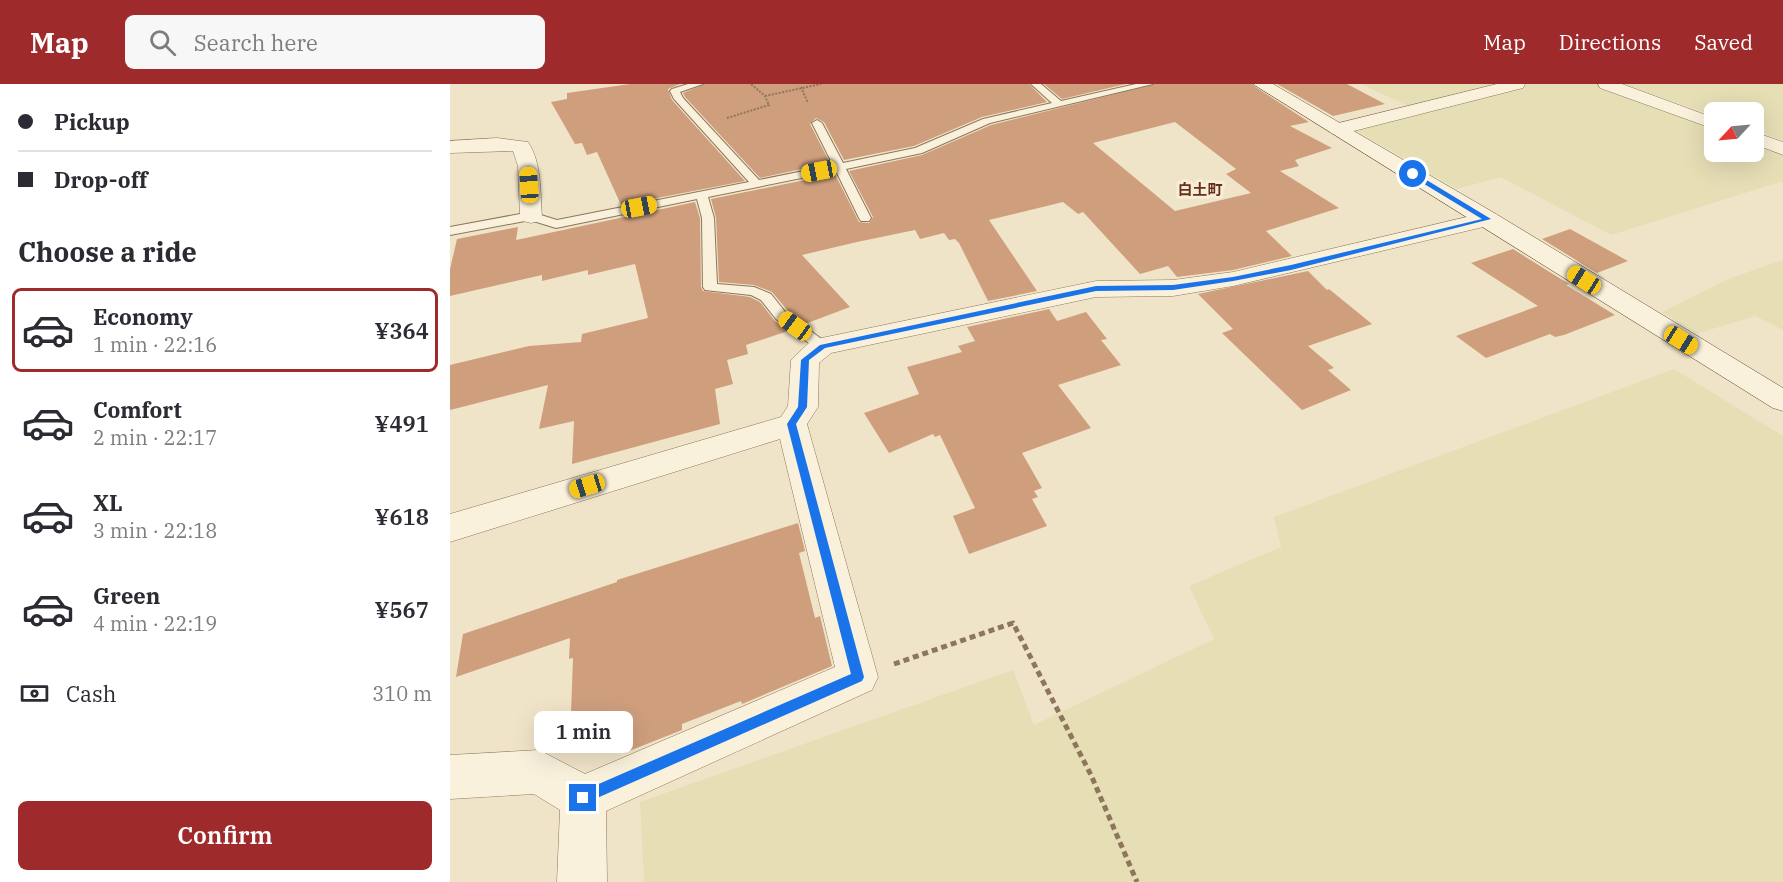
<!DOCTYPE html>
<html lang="en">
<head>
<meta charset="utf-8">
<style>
  :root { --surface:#fff; --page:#f7f7f7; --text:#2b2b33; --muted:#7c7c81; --line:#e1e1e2; --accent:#9e2a2b }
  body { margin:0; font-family:"IBM Plex Serif","Noto Sans JP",serif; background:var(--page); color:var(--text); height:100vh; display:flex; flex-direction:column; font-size:22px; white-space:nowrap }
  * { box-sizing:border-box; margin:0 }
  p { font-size:20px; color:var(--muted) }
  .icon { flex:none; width:33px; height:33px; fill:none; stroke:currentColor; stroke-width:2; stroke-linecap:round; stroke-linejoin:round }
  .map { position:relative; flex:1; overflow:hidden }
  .panel { display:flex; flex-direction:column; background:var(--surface); width:450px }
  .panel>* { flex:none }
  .hud { display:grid; align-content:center; height:132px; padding:0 18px; background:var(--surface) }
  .needle { width:39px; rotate:244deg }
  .tools { position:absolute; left:1254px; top:18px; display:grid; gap:12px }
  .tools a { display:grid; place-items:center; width:60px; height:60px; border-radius:9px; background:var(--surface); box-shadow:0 6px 24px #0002; font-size:30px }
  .end { position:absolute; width:27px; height:27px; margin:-14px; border:8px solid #1a73e8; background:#fff; box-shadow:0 0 0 3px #fff }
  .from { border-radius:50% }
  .bubble { position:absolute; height:42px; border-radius:9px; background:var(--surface); box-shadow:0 6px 24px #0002; font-size:20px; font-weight:600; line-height:42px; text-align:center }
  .car { position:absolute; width:18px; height:36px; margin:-18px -9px; border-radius:8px; box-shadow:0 0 4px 2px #0007; background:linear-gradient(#f5c518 24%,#345 0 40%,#f5c518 0 76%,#345 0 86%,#f5c518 0) }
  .hud b { display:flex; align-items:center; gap:21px; height:57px; font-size:22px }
  .hud b+b { border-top:2px solid var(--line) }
  .hud i { width:15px; height:15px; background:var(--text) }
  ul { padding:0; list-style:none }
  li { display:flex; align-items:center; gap:18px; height:84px; margin:0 12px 9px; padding:0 6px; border:3px solid transparent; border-radius:9px }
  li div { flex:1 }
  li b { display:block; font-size:22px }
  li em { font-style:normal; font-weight:600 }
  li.selected { border-color:var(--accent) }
  li>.icon { width:54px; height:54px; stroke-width:1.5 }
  h2 { padding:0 18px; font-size:27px; line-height:72px }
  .pay { display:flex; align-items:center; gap:15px; height:66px; padding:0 18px; font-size:22px }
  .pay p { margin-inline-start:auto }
  .action { display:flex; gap:12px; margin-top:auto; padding:12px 18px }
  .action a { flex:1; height:69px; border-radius:9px; background:var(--accent); color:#fff; font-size:24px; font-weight:600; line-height:69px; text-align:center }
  header { display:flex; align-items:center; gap:36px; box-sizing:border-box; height:84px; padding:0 30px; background:var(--accent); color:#fff }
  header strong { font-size:28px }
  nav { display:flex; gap:33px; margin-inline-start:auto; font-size:21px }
  .search { width:420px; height:54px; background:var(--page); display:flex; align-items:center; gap:15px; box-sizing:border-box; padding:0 21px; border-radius:9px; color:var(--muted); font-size:22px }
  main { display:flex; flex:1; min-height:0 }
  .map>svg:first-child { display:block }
  .farmland { fill:#e6deb5 }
  .building { fill:#cf9f7d; fill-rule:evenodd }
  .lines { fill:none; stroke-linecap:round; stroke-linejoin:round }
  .lane-casing { stroke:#8d765c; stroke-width:2 }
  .street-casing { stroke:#8d765c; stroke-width:1 }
  .secondary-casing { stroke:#6f573f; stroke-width:1 }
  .path-far1 { stroke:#8d765c; stroke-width:2; stroke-dasharray:2 1.5; stroke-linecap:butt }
  .path { stroke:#8d765c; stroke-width:5; stroke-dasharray:6 4; stroke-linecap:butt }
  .lane { fill:#faf1dc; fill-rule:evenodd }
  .street { fill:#faf1dc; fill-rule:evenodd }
  .secondary { fill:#faf1dc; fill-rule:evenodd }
  .route { fill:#1a73e8 }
  .labels { text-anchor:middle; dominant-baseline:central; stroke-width:6; stroke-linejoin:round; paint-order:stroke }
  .far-neighbourhood-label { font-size:15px; font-weight:bold; fill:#6b2e1e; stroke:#f7eed8 }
</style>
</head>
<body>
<header>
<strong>Map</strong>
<div class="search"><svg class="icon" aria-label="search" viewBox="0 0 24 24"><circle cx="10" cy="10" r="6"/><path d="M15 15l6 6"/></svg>Search here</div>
<nav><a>Map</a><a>Directions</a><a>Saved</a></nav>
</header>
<main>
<section class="panel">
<div class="hud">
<b><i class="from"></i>Pickup</b>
<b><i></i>Drop-off</b>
</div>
<h2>Choose a ride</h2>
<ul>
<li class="selected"><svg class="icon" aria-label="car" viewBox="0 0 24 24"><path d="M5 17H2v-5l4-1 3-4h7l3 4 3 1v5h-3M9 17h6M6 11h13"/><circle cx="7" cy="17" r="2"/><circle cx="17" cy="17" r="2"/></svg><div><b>Economy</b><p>1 min · 22:16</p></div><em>¥364</em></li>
<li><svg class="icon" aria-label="car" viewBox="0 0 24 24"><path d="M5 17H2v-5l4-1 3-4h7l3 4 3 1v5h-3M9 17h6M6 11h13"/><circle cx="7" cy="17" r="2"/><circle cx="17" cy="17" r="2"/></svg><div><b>Comfort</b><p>2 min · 22:17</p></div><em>¥491</em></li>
<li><svg class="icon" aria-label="car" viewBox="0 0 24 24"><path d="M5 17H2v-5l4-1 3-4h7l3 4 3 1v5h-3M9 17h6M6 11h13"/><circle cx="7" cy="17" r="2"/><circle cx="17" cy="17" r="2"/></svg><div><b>XL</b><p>3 min · 22:18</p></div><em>¥618</em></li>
<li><svg class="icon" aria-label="car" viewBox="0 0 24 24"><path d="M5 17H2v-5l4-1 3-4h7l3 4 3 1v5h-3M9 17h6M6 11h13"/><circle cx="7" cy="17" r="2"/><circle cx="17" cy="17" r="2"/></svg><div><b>Green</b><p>4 min · 22:19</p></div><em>¥567</em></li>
</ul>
<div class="pay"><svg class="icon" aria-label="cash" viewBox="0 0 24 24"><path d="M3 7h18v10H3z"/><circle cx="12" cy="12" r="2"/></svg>Cash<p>310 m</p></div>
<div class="action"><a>Confirm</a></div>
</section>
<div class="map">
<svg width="1333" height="798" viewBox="0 0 1333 798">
  <rect width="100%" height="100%" fill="#f0e4c8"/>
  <path class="farmland" d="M 911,0 L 1053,0 L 960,23 Z
    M 1076,0 L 1146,0 L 1264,43 L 1264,68 L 1304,68 L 1304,57 L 1333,68 L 1333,97 L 1161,151 L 1051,93 L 1007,105 L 900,43 Z
    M 1173,0 L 1333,0 L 1333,56 L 1304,46 L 1304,28 L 1264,28 L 1264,32 Z
    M 1333,176 L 1333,246 L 1305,232 L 1246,250 L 1212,228 L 1278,195 Z
    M 1224,285 L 1333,352 L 1333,798 L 194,798 L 190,718 L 563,586 L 584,641 L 764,555 L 739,502 L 831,463 L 824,433 Z"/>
  <path class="building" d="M 180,0 L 230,0 L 218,5 L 222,16 L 295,97 L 171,121 L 147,68 L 137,71 L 132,59 L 125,60 L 101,18 L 117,15 L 117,9 Z
    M 255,0 L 579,0 L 597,18 L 532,33 L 464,62 L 394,76 L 374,38 L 366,34 L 360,40 L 380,79 L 310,94 L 235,13 L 233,9 Z
    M 594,0 L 676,0 L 612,15 Z
    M 705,0 L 801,0 L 859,38 L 840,42 L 882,64 L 845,76 L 849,82 L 830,87 L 889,124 L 816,147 L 842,172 L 783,186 L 727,193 L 718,182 L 690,190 L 633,128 L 628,130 L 613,118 L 539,136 L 587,207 L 538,217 L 509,159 L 505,155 L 499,156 L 494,149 L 470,155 L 465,146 L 407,158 L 352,171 L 400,223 L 355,240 L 338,227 L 322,208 L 304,201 L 269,198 L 266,134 L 261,115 L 385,90 L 409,138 L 419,139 L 423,133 L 399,87 L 472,71 L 541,41 ZM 725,38 L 786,85 L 776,90 L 801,109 L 725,127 L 643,59 Z
    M 827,0 L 897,0 L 935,20 L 883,32 Z
    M 245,118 L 250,134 L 251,203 L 253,207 L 300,213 L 310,218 L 324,236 L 338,247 L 296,261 L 298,270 L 277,276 L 283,300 L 265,305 L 270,340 L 122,380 L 124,337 L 89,345 L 98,301 L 0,326 L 0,281 L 79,262 L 131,258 L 132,250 L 198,234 L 185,180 L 138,191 L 138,186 L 92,197 L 92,191 L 0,212 L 0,185 L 7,155 L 68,143 L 66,156 Z
    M 1120,145 L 1178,177 L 1147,189 L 1092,155 Z
    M 1063,165 L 1119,200 L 1116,201 L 1165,231 L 1114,251 L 1105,253 L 1100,250 L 1036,274 L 1006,252 L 1088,222 L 1021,179 Z
    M 858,187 L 877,206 L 879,205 L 922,240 L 858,262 L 884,284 L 878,286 L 901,306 L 852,326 L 772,249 L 783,245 L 748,210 Z
    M 599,225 L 607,237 L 636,228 L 657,255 L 651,256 L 671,281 L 608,301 L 641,344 L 572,369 L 592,404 L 584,407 L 588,413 L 582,415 L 597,442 L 519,470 L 503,432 L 525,424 L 490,351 L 485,353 L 483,350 L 439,369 L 414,329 L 469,310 L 457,283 L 512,268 L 508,262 L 525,257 L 517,243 Z
    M 348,439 L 355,467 L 349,469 L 365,534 L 370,532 L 382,582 L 292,620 L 291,617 L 232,640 L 232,646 L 174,669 L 173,652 L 140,665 L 140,649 L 120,656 L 123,574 L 119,575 L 120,554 L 6,593 L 13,550 L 167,498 L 167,496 Z"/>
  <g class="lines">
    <defs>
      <path id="lane" d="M 238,0 L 253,0 L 230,8 L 233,14 L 309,96 L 383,81 L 362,39 L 367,36 L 372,39 L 393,79 L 465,64 L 533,35 L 602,19 L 581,0 L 591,0 L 611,17 L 686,0 L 703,0 L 540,39 L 472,69 L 396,85 L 421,134 L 419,137 L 411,137 L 409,134 L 386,87 L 258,113 L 264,134 L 267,200 L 304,203 L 321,210 L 336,229 L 377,259 L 379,262 L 372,267 L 367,265 L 326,235 L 311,216 L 301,211 L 255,206 L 253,203 L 252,134 L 247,115 L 106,144 L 80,136 L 0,151 L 0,143 L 81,128 L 107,136 L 299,98 L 224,15 L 220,7 L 222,5 Z"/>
      <path id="street" d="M 1047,0 L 1075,0 L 1073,4 L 888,51 L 881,49 L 879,45 L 881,41 Z
        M 1148,0 L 1172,0 L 1264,34 L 1264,45 L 1150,4 Z
        M 1304,48 L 1333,58 L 1333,71 L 1304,60 Z
        M 47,54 L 78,58 C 92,79 90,108 92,132 L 89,137 L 81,139 L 73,137 L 70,132 L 68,82 L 63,67 L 0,69 L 0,57 Z
        M 1038,128 L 1046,130 L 1049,135 L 1046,140 L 783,202 L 723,212 L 646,213 L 381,269 L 369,279 L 368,323 L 357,340 L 428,593 L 422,606 L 156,727 L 157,798 L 107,798 L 110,726 L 84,710 L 0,715 L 0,671 L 89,666 L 135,690 L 385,583 L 330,355 L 0,458 L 0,430 L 331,333 L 338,322 L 341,276 L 362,256 L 646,197 L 723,196 L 783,188 Z"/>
      <path id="secondary" d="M 803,0 L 823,0 L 1046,130 L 1333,304 L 1333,327 L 1323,324 Z"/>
    </defs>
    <use href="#lane" class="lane-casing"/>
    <use href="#street" class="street-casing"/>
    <use href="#secondary" class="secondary-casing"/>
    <path class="path-far1" d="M 351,3 L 358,19
      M 315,12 L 371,0
      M 277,34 L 319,21 L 315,12 L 301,0"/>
    <path class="path" d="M 444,580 L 563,539 L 641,691 L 687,798"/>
    <use href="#lane" class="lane"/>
    <use href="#street" class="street"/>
    <use href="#secondary" class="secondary"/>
  </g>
  <path class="route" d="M 961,89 L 965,89 L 1041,135 L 841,186 L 783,197 L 723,206 L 646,207 L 375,264 L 359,276 L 357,323 L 346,340 L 414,593 L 412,597 L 138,718 L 133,720 L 128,718 L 126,714 L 128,709 L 401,590 L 337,340 L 348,323 L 351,276 L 370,261 L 646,202 L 723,201 L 783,193 L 841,181 L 1032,135 L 961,92 Z"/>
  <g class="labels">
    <g class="far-neighbourhood-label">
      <text x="750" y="105">白土町</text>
    </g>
  </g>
</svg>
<div class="tools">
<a><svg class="needle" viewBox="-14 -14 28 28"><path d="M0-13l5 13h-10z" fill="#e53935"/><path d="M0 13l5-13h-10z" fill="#7c7c81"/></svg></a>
</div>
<i class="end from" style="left:963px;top:90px"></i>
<i class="end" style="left:133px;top:714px"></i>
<div class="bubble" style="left:84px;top:627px;width:99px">1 min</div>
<i class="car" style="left:369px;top:87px;rotate:259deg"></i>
<i class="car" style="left:79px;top:101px;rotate:356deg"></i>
<i class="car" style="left:189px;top:123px;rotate:79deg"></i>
<i class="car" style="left:1134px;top:196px;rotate:302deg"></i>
<i class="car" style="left:345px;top:242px;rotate:306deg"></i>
<i class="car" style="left:1231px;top:256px;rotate:122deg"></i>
<i class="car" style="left:137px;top:402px;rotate:253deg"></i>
</div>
</main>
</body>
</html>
